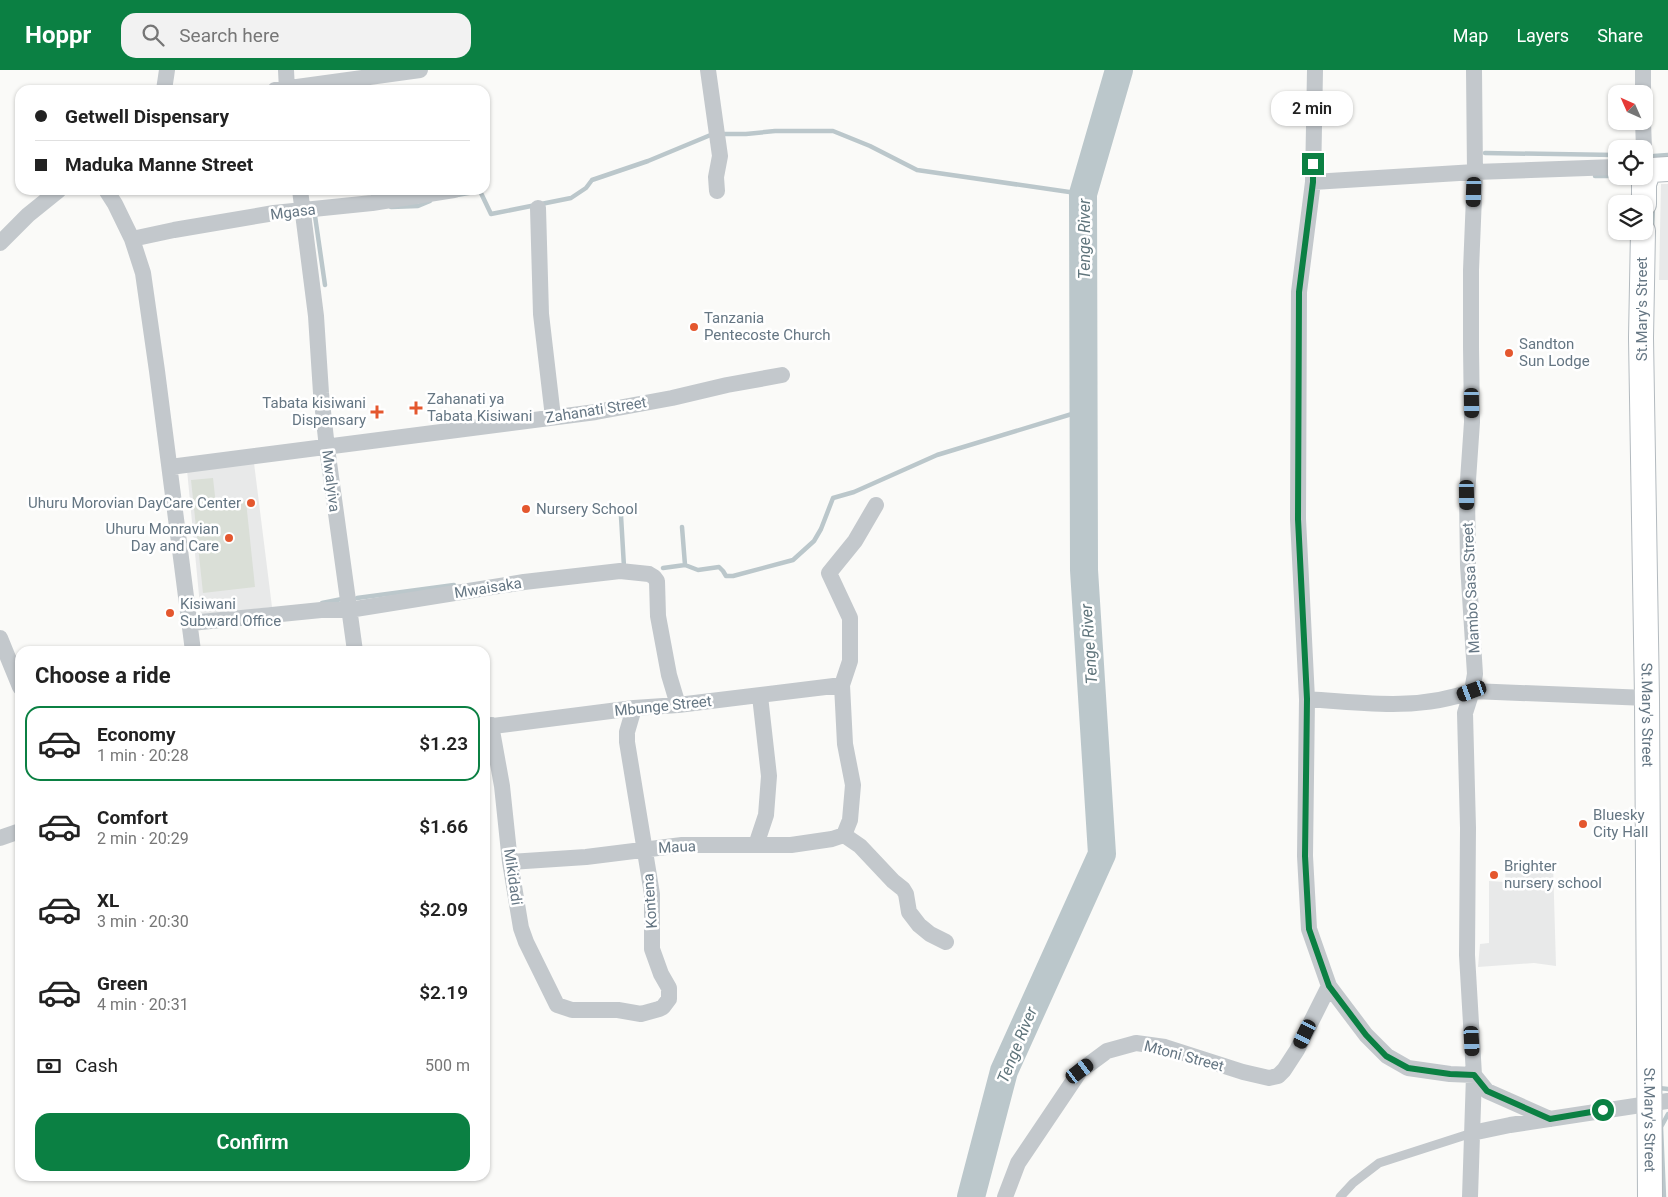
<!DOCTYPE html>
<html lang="en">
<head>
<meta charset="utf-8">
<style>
  :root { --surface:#fff; --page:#f2f2f2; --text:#222; --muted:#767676; --line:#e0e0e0; --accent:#0b8043 }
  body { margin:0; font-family:Roboto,sans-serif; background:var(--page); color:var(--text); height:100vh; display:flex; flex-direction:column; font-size:19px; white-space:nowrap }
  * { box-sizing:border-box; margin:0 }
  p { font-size:16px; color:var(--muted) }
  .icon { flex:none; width:28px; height:28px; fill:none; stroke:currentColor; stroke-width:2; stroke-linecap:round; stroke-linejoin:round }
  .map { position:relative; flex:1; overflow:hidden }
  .drawer { position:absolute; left:15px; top:576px; width:475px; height:535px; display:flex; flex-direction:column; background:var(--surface); border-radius:15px; box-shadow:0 1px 4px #0004 }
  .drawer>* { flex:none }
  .guide { position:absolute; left:15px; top:15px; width:475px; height:110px; border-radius:15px; box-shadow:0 1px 4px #0004; display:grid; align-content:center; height:110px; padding:0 20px; background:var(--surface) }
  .needle { width:32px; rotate:315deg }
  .controls { position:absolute; left:1608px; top:15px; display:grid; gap:10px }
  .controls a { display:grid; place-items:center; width:45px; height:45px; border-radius:10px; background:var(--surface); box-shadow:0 1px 4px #0004; font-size:25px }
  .end { position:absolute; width:22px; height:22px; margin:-11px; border:6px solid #0b8043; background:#fff; box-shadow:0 0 0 2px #fff }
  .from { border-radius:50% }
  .bubble { position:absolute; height:35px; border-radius:15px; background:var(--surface); box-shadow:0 1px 4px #0004; font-size:16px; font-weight:600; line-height:35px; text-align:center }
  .car { position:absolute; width:15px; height:30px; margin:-15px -8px; border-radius:6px; box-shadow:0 0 4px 1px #0007; background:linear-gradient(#222 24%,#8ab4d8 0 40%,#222 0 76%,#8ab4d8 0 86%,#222 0) }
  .guide b { display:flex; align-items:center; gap:18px; height:48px; font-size:19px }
  .guide b+b { border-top:1px solid var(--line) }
  .guide i { width:12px; height:12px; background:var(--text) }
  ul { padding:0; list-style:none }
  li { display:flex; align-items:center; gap:15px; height:75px; margin:0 10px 8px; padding:0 10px; border:2px solid transparent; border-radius:15px }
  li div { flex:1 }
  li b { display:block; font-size:19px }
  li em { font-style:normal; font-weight:600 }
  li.active { border-color:var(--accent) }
  li>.icon { width:45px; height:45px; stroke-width:1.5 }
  h2 { padding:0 20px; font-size:22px; line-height:60px }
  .pay { display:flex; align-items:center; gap:12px; height:55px; padding:0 20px; font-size:19px }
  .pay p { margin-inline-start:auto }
  .button { display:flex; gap:10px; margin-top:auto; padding:10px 20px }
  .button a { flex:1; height:58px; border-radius:15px; background:var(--accent); color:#fff; font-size:20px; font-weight:600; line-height:58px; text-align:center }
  header { display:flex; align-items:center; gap:30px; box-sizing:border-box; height:70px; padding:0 25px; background:var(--accent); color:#fff }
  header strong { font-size:24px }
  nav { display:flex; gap:28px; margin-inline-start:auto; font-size:18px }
  .search { width:350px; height:45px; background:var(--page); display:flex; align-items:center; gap:12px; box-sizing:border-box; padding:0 18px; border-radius:15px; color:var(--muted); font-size:19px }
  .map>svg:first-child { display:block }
  .built { fill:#e8e9e9 }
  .green { fill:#dadfd7 }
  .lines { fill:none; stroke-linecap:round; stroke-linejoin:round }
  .stream { stroke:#bbc7cb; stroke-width:4.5 }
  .river { stroke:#bbc7cb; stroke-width:28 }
  .secondary-casing { stroke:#b3babf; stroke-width:26 }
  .lane { stroke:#c3c8cc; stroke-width:9 }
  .street { stroke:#c3c8cc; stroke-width:16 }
  .secondary { stroke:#fff; stroke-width:24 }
  .route { stroke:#0b8043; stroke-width:6 }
  .poi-dot { fill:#e4572e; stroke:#fff; stroke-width:2 }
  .labels { text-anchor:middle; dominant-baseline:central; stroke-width:5; stroke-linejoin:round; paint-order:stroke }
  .street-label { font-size:15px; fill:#657683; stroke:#fff }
  .poi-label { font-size:15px; fill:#657683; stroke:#fff; text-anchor:start }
  .water-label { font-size:16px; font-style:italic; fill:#60757c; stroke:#fff }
</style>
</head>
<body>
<header>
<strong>Hoppr</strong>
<div class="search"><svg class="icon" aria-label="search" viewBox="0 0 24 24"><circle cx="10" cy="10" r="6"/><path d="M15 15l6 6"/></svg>Search here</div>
<nav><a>Map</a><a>Layers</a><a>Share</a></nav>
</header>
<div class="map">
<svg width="1668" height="1127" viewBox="0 0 1668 1127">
  <rect width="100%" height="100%" fill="#fafaf8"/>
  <path class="built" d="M 1661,114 L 1668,114 L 1668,210 L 1659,210 Z
    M 254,393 L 272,537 L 201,546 L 187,400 Z
    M 1506,791 L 1553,793 L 1556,896 L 1534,893 L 1478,897 L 1480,874 L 1489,873 L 1489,811 L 1505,812 Z"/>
  <path class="green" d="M 213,408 L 216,435 L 246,431 L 255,517 L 203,523 L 191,410 Z"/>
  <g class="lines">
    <path class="stream" d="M 721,64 L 746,64 L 775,61 L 833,61 L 870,76 L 917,100 L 1083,124
      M 1485,83 L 1616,85
      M 1654,86 L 1668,85
      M 1595,106 L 1616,106
      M 1619,106 L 1635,107 L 1635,110
      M 457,125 L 480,121 L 491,144 L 571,128 L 586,118 L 592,110 L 648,91 L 713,64
      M 391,137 L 418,136 L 430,131
      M 316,143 L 315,146 L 325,215
      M 1652,158 L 1653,136
      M 621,446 L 624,497
      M 682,457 L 685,495
      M 663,498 L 685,495 L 698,500 L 719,497 L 723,501 L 726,506 L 733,506 L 793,490 L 814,471 L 821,459 L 833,428 L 854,422 L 937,385 L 1085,340
      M 357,528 L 454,515
      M 322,533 L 342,529
      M 1659,1018 L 1668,1019
      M 1664,1127 L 1661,1057 L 1668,1044"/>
    <path class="river" d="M 971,1127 L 1004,1001 L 1102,784 L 1084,500 L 1083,124 L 1119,0"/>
    <defs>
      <g id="secondary">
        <path d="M 1644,134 L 1644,114 L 1648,103 L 1652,100 L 1668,99"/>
        <path id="s1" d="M 1643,161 L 1641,268 L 1647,628 L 1650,1127"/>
      </g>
    </defs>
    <use href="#secondary" class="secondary-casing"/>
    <path class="lane" d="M 1340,1127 L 1353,1113 L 1379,1093 L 1472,1063"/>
    <path class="street" d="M 286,0 L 287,20
      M 708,0 L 720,86 L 716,107 L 717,121
      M 1315,0 L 1313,112 L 1299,222 L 1298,449 L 1307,629 L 1305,786 L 1309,859 L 1329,916 L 1366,965 L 1387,986 L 1408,998 L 1450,1004 L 1474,1005
      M 1643,0 L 1643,24
      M 164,20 L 167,0
      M 275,20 L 420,0
      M 1643,51 L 1644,79
      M 1313,112 L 1475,102 L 1616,97
      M 106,120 L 115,134 L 132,169 L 143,203 L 157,301 L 193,581
      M 300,120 L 316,246 L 321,323 L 327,378 L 355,581
      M 538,138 L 541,244 L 553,347
      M 132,169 L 174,160 L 274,143 L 372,133 L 454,120
      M 0,173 L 28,145 L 59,120
      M 170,397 L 596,342 L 672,328 L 727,315 L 782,305
      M 191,553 L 321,540 L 349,540 L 524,512 L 620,501 L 649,504 L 654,507 L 657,511 L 658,546 L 669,605 L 678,635
      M 0,568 L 20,617
      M 1307,629 C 1362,633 1420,641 1472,621 L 1647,628
      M 491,655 L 502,716 L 510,792 L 521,858 L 526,872 L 557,935 L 572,940 L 618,940 L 641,944 L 659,939 L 663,937 L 669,929 L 669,918 L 661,904 L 652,879 L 652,824 L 627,672 L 627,662 L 634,638
      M 485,657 L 634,638 L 678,635 L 842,615
      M 844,765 L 860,776 L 893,811 L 903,819 L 906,824 L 909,842 L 919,855 L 930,864 L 946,872
      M 0,768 L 20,761
      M 756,775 L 766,745 L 769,706 L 760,626
      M 510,792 L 586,787 L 682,775 L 791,775 L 832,769 L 844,765 L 850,750 L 853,715 L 845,674 L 842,615 L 850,591 L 850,548 L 829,503 L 855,471 L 876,435
      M 1474,1005 L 1487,1021 L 1550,1049
      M 1472,1063 L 1510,1055 L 1668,1031
      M 1005,1127 L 1018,1093 L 1080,1001 L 1107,981 L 1136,973 L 1165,977 L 1243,1002 L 1269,1008 L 1278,1006 L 1284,1000 L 1297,980 L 1329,916
      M 1470,1127 L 1474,1005 L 1467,885 L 1468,758 L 1465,643 L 1472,621 L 1475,604 L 1468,495 L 1467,425 L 1472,352 L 1471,277 L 1471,200 L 1475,102 L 1474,0"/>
    <use href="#secondary" class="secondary"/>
  </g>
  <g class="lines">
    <path class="route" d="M 1313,94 L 1313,112 L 1299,222 L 1298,449 L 1307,629 L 1305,786 L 1309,859 L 1329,916 L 1366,965 L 1386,986 L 1408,998 L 1450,1004 L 1474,1005 L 1487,1021 L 1550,1049 L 1603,1040"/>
  </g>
  <g class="poi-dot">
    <circle cx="694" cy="257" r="5"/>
    <circle cx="1509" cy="283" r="5"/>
    <path d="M413.5 330.5h5v5h5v5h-5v5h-5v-5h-5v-5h5z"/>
    <path d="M374.5 334.5h5v5h5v5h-5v5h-5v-5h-5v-5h5z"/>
    <circle cx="251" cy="433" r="5"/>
    <circle cx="526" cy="439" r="5"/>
    <circle cx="229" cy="468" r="5"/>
    <circle cx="170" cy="543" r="5"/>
    <circle cx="1583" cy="754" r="5"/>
    <circle cx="1494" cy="805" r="5"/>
  </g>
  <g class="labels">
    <g class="street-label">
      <text transform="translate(293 142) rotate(-7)">Mgasa</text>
      <text transform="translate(1642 239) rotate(-90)">St.Mary's Street</text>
      <text transform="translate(596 340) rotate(-9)">Zahanati Street</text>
      <text transform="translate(331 411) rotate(83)">Mwalyiva</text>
      <text transform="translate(488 518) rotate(-9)">Mwaisaka</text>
      <text transform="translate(1471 518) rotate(-93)">Mambo Sasa Street</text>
      <text transform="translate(663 636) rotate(-6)">Mbunge Street</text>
      <text stroke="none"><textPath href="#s1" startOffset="484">St.Mary's Street</textPath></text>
      <text transform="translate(677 777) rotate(-3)">Maua</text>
      <text transform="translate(513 807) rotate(82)">Mikidadi</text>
      <text transform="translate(650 831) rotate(-94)">Kontena</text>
      <text transform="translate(1184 986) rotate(15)">Mtoni Street</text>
      <text stroke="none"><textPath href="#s1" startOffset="889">St.Mary's Street</textPath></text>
    </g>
    <g class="poi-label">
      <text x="704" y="248">Tanzania<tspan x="704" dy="17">Pentecoste Church</tspan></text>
      <text x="1519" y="274">Sandton<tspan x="1519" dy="17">Sun Lodge</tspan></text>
      <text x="427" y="329">Zahanati ya<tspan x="427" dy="17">Tabata Kisiwani</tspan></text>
      <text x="366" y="333" text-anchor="end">Tabata kisiwani<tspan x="366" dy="17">Dispensary</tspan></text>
      <text x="241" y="433" text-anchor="end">Uhuru Morovian DayCare Center</text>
      <text x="536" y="439">Nursery School</text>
      <text x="219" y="459" text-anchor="end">Uhuru Monravian<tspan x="219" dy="17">Day and Care</tspan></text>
      <text x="180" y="534">Kisiwani<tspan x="180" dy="17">Subward Office</tspan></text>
      <text x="1593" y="745">Bluesky<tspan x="1593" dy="17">City Hall</tspan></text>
      <text x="1504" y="796">Brighter<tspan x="1504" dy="17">nursery school</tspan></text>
    </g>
    <g class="water-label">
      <text transform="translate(1084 169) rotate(-90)">Tenge River</text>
      <text transform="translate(1089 574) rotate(-94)">Tenge River</text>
      <text transform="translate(1017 975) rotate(-68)">Tenge River</text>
    </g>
  </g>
</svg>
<div class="controls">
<a><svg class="needle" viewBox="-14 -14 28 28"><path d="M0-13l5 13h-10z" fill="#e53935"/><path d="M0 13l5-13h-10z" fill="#767676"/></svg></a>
<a><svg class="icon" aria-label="locate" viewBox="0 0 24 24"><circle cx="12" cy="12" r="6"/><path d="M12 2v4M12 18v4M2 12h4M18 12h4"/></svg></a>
<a><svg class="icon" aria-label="layers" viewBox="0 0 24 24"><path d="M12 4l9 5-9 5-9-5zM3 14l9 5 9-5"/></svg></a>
</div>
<i class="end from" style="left:1603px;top:1040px"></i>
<i class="end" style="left:1313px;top:94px"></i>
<div class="bubble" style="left:1271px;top:21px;width:82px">2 min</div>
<i class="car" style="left:1474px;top:122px;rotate:182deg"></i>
<i class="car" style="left:1472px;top:333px;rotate:179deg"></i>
<i class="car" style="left:1467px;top:425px;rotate:179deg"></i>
<i class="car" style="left:1472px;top:621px;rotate:250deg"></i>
<i class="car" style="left:1305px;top:964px;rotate:206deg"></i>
<i class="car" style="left:1472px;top:971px;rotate:177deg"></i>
<i class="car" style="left:1080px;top:1001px;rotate:53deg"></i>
<div class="guide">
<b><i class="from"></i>Getwell Dispensary</b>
<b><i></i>Maduka Manne Street</b>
</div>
<section class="drawer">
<h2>Choose a ride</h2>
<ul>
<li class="active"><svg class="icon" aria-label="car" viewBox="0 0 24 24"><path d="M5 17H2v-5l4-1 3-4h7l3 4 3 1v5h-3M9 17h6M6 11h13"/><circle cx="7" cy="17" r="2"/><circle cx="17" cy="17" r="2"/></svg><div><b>Economy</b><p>1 min · 20:28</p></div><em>$1.23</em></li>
<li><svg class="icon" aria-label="car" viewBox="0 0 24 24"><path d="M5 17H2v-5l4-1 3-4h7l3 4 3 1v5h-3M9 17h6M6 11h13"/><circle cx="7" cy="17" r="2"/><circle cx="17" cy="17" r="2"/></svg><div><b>Comfort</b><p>2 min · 20:29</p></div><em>$1.66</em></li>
<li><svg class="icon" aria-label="car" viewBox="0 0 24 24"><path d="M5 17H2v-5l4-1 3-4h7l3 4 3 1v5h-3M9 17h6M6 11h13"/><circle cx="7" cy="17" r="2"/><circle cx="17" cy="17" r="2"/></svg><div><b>XL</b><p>3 min · 20:30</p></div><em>$2.09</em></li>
<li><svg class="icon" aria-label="car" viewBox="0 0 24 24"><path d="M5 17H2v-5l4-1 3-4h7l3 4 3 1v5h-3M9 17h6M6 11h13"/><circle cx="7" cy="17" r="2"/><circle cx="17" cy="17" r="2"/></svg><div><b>Green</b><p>4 min · 20:31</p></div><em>$2.19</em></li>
</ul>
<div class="pay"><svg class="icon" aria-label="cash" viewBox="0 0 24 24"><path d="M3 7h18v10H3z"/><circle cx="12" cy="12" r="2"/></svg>Cash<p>500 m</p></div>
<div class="button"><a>Confirm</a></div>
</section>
</div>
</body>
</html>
